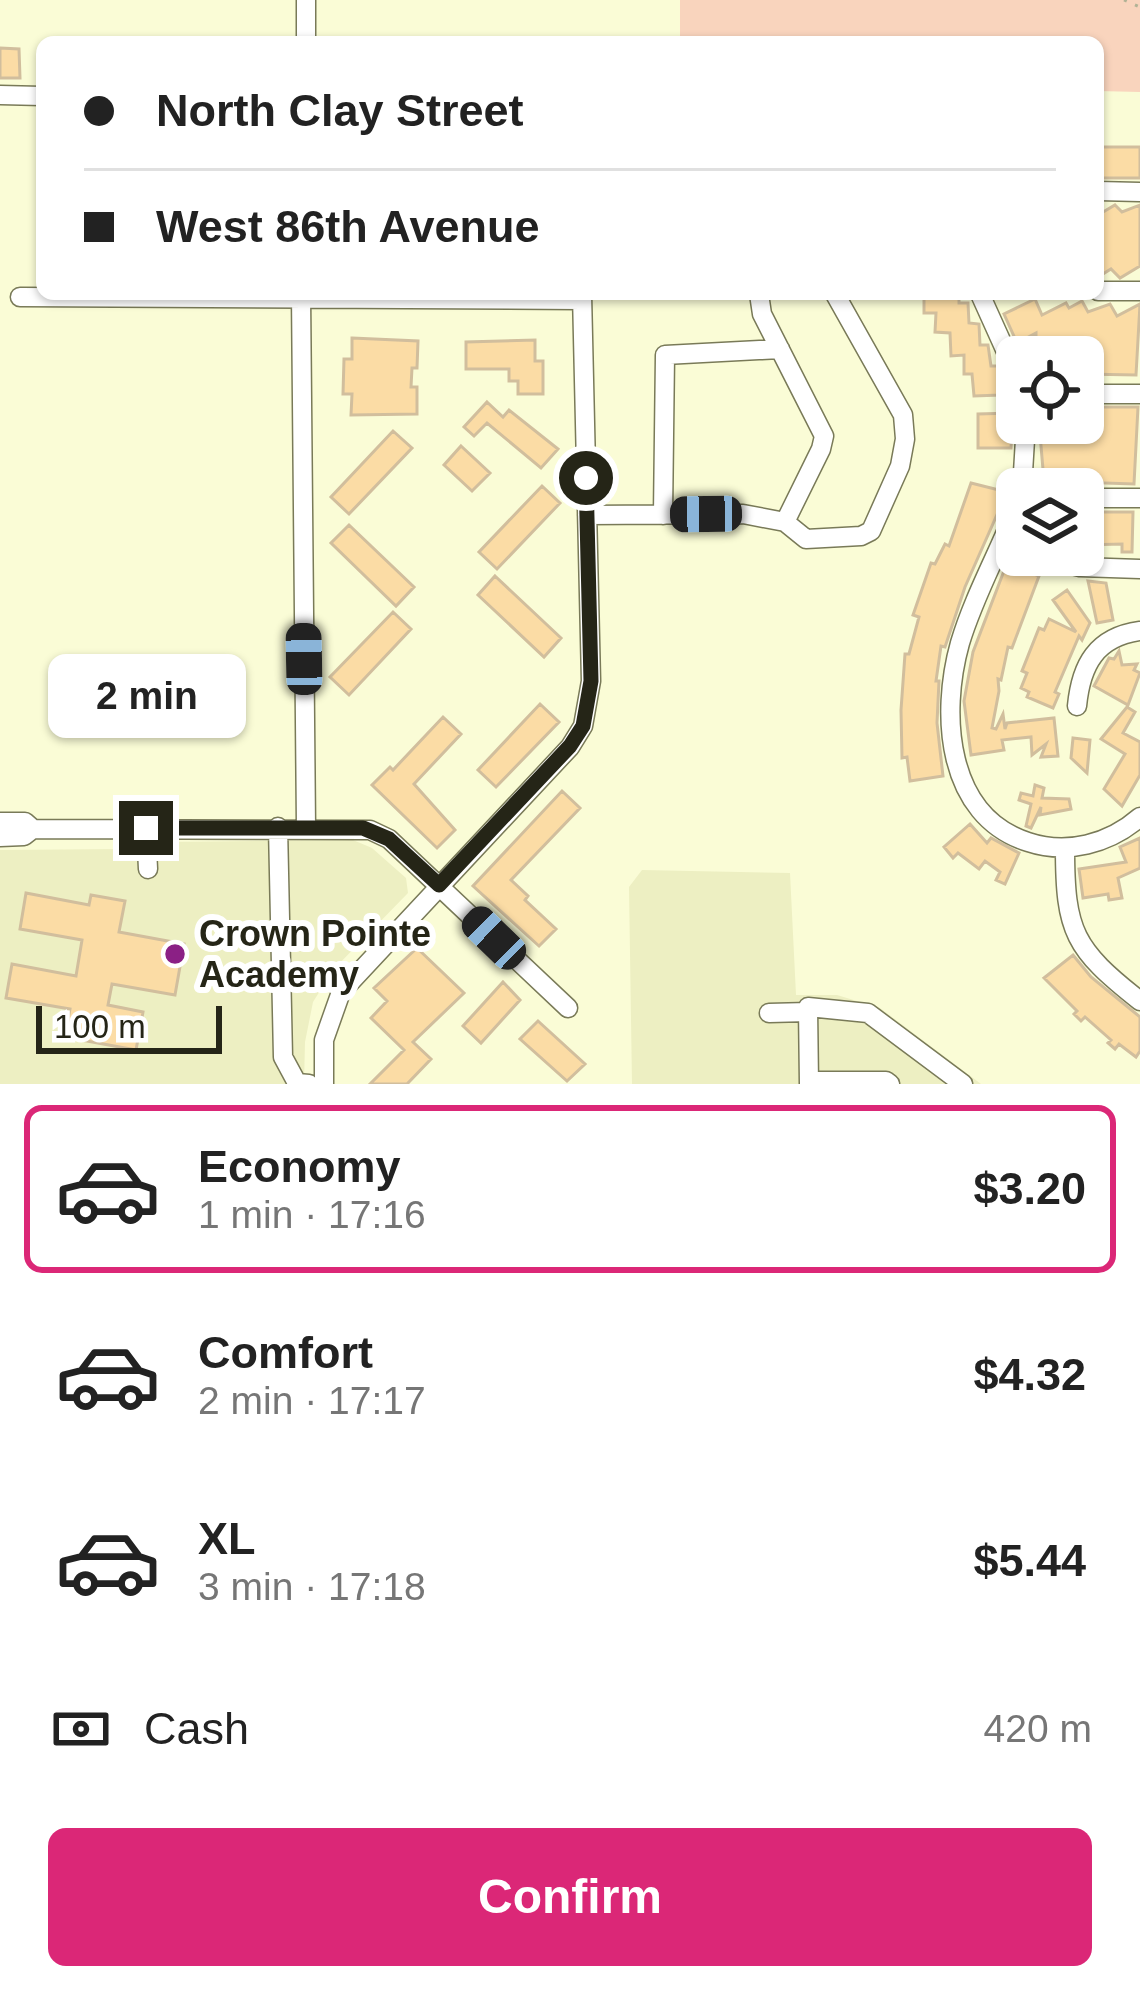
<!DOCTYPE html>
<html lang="en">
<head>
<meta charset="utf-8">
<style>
  :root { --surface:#fff; --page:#f2f2f2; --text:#222; --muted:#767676; --line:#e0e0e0; --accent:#db2777 }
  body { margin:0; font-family:Helvetica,sans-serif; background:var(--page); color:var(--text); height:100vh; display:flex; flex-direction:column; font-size:45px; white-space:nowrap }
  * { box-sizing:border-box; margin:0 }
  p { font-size:39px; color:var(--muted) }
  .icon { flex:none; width:66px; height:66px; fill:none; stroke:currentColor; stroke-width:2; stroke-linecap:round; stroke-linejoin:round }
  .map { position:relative; height:1084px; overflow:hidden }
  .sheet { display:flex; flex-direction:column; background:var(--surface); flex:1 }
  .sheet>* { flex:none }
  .hud { position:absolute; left:36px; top:36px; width:1068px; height:264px; border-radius:18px; box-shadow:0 3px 9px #0004; display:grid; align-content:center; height:264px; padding:0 48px; background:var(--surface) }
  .controls { position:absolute; left:996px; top:336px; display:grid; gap:24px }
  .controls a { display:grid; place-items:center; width:108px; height:108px; border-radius:18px; background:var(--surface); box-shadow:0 3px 9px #0004; font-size:60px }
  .scale { position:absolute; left:36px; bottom:30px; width:186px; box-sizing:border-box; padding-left:12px; border:6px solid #252517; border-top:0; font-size:33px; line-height:42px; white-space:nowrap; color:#252517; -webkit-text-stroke:9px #fff; paint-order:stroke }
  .end { position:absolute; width:54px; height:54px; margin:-27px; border:15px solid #252517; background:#fff; box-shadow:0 0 0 6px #fff }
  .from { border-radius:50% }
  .bubble { position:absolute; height:84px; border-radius:18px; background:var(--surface); box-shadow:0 3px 9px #0004; font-size:39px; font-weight:700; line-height:84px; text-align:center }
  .car { position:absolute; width:36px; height:72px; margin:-36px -18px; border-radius:15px; box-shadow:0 0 9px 3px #0007; background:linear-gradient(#222 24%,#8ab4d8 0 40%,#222 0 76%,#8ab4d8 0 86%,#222 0) }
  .hud b { display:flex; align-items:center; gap:42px; height:114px; font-size:45px }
  .hud b+b { border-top:3px solid var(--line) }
  .hud i { width:30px; height:30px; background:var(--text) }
  ul { padding:21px 0 0; list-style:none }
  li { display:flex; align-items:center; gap:36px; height:168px; margin:0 24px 18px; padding:0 24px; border:6px solid transparent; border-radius:18px }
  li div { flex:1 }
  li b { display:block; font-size:45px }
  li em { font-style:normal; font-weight:700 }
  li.on { border-color:var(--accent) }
  li>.icon { width:108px; height:108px; stroke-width:1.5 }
  .pay { display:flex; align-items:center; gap:30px; height:132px; padding:0 48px; font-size:45px }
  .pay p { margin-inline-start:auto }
  .action { display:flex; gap:24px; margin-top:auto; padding:24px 48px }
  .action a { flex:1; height:138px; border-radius:18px; background:var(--accent); color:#fff; font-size:48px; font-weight:700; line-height:138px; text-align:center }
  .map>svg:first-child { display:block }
  .built { fill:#edefc2 }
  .green { fill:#f9d4bd }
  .building { fill:#fbdca5; stroke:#d1be9d; stroke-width:3 }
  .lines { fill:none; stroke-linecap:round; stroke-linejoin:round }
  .minor-casing { stroke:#797a58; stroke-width:21 }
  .path { stroke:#b1b295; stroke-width:3; stroke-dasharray:3 9; stroke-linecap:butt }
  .minor { stroke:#fff; stroke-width:18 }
  .route { stroke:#252517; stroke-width:15 }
  .poi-dot { fill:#8b2085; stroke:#fff; stroke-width:4.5 }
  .labels { text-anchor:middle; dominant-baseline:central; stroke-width:12; stroke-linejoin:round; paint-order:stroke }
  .poi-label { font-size:36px; font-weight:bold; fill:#252517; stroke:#fff; text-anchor:start }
</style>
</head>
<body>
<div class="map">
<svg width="1140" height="1084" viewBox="0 0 1140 1084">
  <rect width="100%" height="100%" fill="#fafcd6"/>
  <path class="built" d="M 353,840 L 372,848 L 406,878 L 408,893 L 333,970 L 313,1002 L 305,1042 L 304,1084 L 0,1084 L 0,850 L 126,849 L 164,842 Z
    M 642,870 L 790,873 L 796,995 L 837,995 L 880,1008 L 981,1084 L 632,1084 L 629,887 Z"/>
  <path class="green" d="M 680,0 L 1140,0 L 1140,92 L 1098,91 L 1098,42 L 680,42 Z"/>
  <path class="building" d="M 0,48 L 19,49 L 20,78 L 0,78 Z
    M 1098,147 L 1140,147 L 1140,178 L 1098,178 Z
    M 1115,205 L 1122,212 L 1140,205 L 1140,266 L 1120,278 L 1111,269 L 1098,277 L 1098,215 Z
    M 924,294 L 959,294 L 959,303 L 968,303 L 969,323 L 979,324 L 980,345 L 988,345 L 991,366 L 998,366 L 1000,370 L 1000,395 L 974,396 L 972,374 L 964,374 L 964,355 L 951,356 L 950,333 L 935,332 L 936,313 L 924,313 Z
    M 1035,299 L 1042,315 L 1066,303 L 1069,308 L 1082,301 L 1088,312 L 1110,304 L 1117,316 L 1140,304 L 1136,375 L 1083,374 L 1083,357 L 1036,357 L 1036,333 L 1017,343 L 1004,314 Z
    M 352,338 L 418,341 L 417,368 L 412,368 L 411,387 L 417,387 L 417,414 L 351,415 L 352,394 L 343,394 L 344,359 L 352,359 Z
    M 535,340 L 535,361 L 543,361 L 543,394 L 518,394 L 518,381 L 509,381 L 509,369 L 466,369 L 466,342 Z
    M 487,402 L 503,417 L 509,410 L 558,449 L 541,468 L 487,423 L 474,436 L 464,427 Z
    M 1090,407 L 1138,407 L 1134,484 L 1044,481 L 1039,423 L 1083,423 L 1083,414 L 1090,414 Z
    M 1013,413 L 1011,448 L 978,448 L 978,414 Z
    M 393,431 L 412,448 L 349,514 L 331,497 Z
    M 461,446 L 490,473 L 472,491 L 444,465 Z
    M 971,483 L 1007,492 L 965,587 L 945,647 L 941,646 L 936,681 L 939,681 L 937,723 L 943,776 L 910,781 L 907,757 L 902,758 L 901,710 L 905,654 L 909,654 L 919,617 L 913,615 L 931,563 L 935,564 L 945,544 L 949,546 Z
    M 542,486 L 560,503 L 497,569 L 479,552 Z
    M 1083,512 L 1133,512 L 1132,552 L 1122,552 L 1122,544 L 1083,545 Z
    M 349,525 L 414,587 L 396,606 L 331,543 Z
    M 1007,563 L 1039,576 L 1012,648 L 1008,647 L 1001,680 L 998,679 L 999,691 L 992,728 L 996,729 L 1003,714 L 1005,729 L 1007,723 L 1054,718 L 1058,756 L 1041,757 L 1046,744 L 1032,755 L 1031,737 L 1002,740 L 1004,750 L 971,755 L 964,701 L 973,652 Z
    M 495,576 L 561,638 L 544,657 L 478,595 Z
    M 1088,581 L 1106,583 L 1113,620 L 1097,623 Z
    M 1067,590 L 1090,623 L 1082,640 L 1079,636 L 1055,692 L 1059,694 L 1053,708 L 1027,697 L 1029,692 L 1021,688 L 1027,673 L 1022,671 L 1039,628 L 1044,630 L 1049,619 L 1076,632 L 1053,600 Z
    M 393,612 L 411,629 L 349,695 L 330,677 Z
    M 1119,651 L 1122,665 L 1137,664 L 1134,670 L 1140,673 L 1128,705 L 1094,686 L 1109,658 L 1114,659 Z
    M 540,704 L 559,722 L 496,787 L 478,770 Z
    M 1127,707 L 1135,712 L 1123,733 L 1140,742 L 1140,775 L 1122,806 L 1104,789 L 1125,754 L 1101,739 Z
    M 443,717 L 461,734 L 414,784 L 455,830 L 437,848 L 372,785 L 390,767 L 393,770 Z
    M 1073,738 L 1090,740 L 1087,773 L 1071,758 Z
    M 1035,785 L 1044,788 L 1042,798 L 1069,799 L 1071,809 L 1040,815 L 1041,807 L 1031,828 L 1026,826 L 1031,804 L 1019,800 L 1021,793 L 1033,796 Z
    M 562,791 L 580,808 L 511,880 L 528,896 L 525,900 L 556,929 L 539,946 L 473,886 Z
    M 970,824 L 987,843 L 991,838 L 1019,853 L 1005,884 L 996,880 L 1000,872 L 985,861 L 979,869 L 958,853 L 953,858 L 944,847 Z
    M 1140,838 L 1140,868 L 1118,878 L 1122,898 L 1109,900 L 1108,894 L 1083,898 L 1079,869 L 1126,862 L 1120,847 Z
    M 26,893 L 89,905 L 91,895 L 125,901 L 119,932 L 184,944 L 175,995 L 112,984 L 108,1005 L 143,1012 L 136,1050 L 65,1037 L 70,1009 L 6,998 L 12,964 L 76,976 L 82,940 L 20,929 Z
    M 417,948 L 464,993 L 413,1042 L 431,1059 L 407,1084 L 370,1084 L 404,1050 L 371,1018 L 387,1001 L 374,988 Z
    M 1073,955 L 1091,977 L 1140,1017 L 1140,1051 L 1136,1057 L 1119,1044 L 1115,1049 L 1108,1043 L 1111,1040 L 1085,1017 L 1081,1021 L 1074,1014 L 1077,1011 L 1044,978 Z
    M 503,982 L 520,1000 L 481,1043 L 463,1026 Z
    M 538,1021 L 585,1064 L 567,1081 L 520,1039 Z"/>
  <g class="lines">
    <defs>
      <path id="minor" d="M 306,0 L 306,42
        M 0,95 L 42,96
        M 1098,191 L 1140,192
        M 1098,291 L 1140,291
        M 301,294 L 306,827
        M 980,294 L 1017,376
        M 20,297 L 582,300
        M 1083,394 L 1140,394
        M 1022,489 L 1026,423
        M 1083,498 L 1140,498
        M 1017,506 C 999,552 974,596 960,643 C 940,714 946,816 1028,842 C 1067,855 1109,844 1140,817
        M 587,515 L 743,514 L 785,522 L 821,449 L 824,436 L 762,314 L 759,294
        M 663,515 L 665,355 L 780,349
        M 785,522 L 806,539 L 861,536 L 871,531 L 900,466 L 905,439 L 903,415 L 835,294
        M 1031,555 L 1080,567 L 1140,569
        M 1077,706 C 1081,665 1096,637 1140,631
        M 0,822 L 25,822 L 33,829 L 370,830 L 389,839 L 568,1008
        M 278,827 L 283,1057 L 297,1083 L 309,1084
        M 146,828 L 148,869
        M 0,837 L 24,836 L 33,829
        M 1065,848 C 1065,932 1074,949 1140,1001
        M 769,1013 L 808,1012
        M 809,1081 L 886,1081 L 890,1084
        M 324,1084 L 324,1040 L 341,992 L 570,747 L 583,726 L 591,681 L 582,294
        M 809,1084 L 808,1007 L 868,1013 L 963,1084"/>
    </defs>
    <use href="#minor" class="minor-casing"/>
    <path class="path" d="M 1124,0 L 1140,7"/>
    <use href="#minor" class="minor"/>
  </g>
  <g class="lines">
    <path class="route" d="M 146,828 L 363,828 L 389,839 L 439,885 L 570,746 L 583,726 L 591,681 L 586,478"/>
  </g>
  <circle class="poi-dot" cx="175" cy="954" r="12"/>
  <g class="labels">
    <g class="poi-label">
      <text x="199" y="933">Crown Pointe<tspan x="199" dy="41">Academy</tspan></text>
    </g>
  </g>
</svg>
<div class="controls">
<a><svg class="icon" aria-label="locate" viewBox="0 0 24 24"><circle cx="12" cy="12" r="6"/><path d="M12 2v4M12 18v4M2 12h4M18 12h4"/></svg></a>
<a><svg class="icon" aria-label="layers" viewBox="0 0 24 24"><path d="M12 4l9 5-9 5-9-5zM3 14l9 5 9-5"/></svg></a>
</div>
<div class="scale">100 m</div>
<i class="end from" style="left:586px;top:478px"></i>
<i class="end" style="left:146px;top:828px"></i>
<div class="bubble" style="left:48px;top:654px;width:198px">2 min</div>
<i class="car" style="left:706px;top:514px;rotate:269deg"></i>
<i class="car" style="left:304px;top:659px;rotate:359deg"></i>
<i class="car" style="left:494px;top:938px;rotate:314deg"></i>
<div class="hud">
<b><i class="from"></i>North Clay Street</b>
<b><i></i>West 86th Avenue</b>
</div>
</div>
<section class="sheet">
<ul>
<li class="on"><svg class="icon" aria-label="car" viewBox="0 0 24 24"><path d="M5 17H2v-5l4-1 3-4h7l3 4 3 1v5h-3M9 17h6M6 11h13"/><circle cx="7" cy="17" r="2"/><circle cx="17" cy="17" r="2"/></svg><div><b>Economy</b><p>1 min · 17:16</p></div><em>$3.20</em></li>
<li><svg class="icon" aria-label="car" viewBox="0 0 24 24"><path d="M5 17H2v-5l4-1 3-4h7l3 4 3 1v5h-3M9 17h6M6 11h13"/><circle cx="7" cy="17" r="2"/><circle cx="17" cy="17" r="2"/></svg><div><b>Comfort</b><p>2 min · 17:17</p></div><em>$4.32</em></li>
<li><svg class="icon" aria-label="car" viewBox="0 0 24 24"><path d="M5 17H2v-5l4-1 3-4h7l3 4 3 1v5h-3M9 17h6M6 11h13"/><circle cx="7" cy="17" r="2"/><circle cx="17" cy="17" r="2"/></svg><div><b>XL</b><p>3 min · 17:18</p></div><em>$5.44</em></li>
</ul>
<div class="pay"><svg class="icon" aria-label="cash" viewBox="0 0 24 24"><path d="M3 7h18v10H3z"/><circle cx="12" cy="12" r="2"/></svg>Cash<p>420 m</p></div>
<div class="action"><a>Confirm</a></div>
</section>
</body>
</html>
